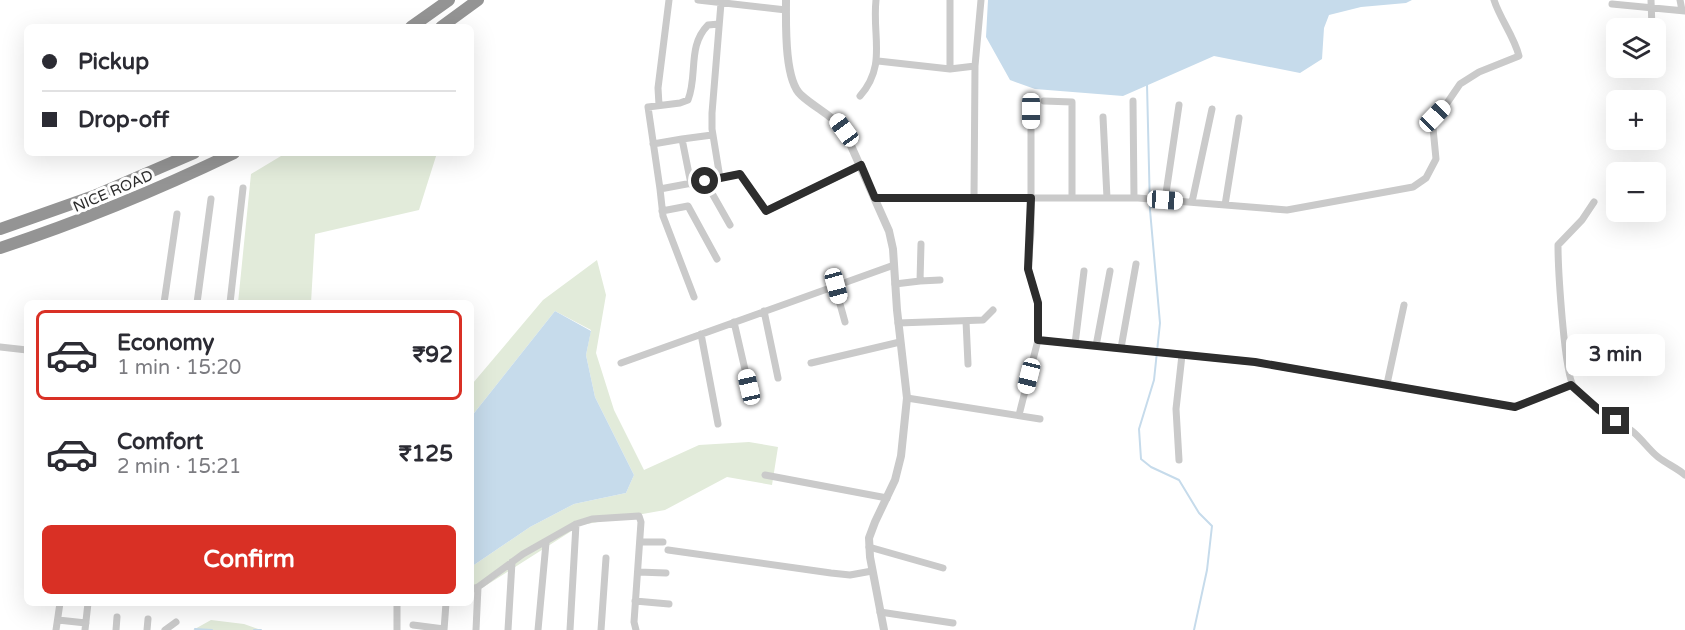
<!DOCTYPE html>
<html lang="en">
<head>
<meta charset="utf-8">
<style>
  :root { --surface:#fff; --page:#f7f7f7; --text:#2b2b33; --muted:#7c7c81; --line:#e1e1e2; --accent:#d93025 }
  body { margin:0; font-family:"Varela Round",sans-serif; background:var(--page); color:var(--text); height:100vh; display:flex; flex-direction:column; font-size:22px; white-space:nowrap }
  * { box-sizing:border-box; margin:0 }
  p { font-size:20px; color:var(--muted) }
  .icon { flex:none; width:33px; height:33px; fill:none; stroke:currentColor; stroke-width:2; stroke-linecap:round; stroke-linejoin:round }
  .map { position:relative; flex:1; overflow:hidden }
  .sheet { position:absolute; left:24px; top:300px; width:450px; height:306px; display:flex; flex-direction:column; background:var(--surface); border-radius:9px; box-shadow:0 6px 24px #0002 }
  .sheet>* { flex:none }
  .guide { position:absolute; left:24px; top:24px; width:450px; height:132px; border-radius:9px; box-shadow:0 6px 24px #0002; display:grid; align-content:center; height:132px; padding:0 18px; background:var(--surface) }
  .fabs { position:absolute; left:1606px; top:18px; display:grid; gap:12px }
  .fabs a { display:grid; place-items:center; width:60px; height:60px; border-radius:9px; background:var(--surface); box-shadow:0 6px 24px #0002; font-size:30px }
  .end { position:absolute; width:27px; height:27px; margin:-14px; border:8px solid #2d2d2d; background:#fff; box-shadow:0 0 0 3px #fff }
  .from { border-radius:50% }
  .bubble { position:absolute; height:42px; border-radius:9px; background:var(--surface); box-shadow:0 6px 24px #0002; font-size:20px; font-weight:800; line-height:42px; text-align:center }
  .car { position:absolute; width:18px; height:36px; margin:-18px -9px; border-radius:8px; box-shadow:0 0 4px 2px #0007; background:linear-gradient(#fff 24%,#345 0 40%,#fff 0 76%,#345 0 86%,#fff 0) }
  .guide b { display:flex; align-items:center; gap:21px; height:57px; font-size:22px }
  .guide b+b { border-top:2px solid var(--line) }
  .guide i { width:15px; height:15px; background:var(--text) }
  ul { padding:10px 0 0; list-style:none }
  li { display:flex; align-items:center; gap:18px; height:90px; margin:0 12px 9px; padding:0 6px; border:3px solid transparent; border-radius:9px }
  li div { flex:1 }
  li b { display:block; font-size:22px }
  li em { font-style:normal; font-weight:800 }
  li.selected { border-color:var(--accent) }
  li>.icon { width:54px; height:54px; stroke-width:1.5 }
  .button { display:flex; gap:12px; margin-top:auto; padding:12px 18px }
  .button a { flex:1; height:69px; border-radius:9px; background:var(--accent); color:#fff; font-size:24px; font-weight:800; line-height:69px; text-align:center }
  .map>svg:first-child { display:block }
  .green { fill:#e2ebda }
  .water { fill:#c6dbeb }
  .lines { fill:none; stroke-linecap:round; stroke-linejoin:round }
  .stream { stroke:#c6dbeb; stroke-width:2 }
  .minor { stroke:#cacaca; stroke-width:7 }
  .tertiary { stroke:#cacaca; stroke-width:8 }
  .motorway { stroke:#949494; stroke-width:12 }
  .route { stroke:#2d2d2d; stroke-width:8 }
  .labels { text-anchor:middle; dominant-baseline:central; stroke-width:6; stroke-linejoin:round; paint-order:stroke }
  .street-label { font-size:15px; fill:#2d2d2d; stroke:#fff }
</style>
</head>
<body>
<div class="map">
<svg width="1685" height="630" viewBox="0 0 1685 630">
  <rect width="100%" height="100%" fill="#fff"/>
  <path class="green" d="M 286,153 L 437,153 L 419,210 L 315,234 L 311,303 L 238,303 L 251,174 Z
    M 597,260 L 606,295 L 596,353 L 614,410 L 644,470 L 699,445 L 749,442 L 778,447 L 772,485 L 727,477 L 665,510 L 581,525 L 471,595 L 471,567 L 530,527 L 574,504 L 626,493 L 634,475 L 595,397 L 586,355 L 591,330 L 555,311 L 471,417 L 471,383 L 473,383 L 543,300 Z
    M 211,620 L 244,624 L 261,630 L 193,630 Z"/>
  <path class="water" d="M 988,0 L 1412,0 L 1406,3 L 1361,7 L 1329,15 L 1324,28 L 1322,59 L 1300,73 L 1214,56 L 1123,96 L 1035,89 L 1010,80 L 986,37 Z
    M 555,311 L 591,331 L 586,355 L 595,397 L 634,475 L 626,493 L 574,504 L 530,527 L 471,567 L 471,417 Z"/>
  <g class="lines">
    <path class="stream" d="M 1147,84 L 1150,210 L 1160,323 L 1154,380 L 1139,429 L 1141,459 L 1151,467 L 1179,480 L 1199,513 L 1212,526 L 1207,570 L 1194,630
      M 195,629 L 212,630
      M 254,630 L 261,630"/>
    <path class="minor" d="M 698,0 L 786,10
      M 950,0 L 950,69 L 975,66 L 981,0
      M 1651,0 L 1652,28
      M 1680,0 L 1682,10
      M 1612,4 L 1685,11
      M 719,24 L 708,25 C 687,46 698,75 688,100 L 680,103 L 648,107 L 660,189 L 740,174 L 766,211 L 861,165
      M 878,61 L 950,69
      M 860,96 C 887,65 872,37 876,0
      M 1044,101 L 1072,102 L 1072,198
      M 1133,101 L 1134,198
      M 659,105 L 658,88 L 669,0
      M 1103,117 L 1107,198
      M 682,139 L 712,135
      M 653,144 L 682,139 L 691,184
      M 720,178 L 712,129 L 712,113 L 721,3
      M 705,181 L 730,225
      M 660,189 L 663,216 L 694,297
      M 875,198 L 1138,198 L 1287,210 L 1413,187 L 1426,178 L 1436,159 L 1433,128 L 1435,116 L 1445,106 L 1460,84 L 1479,72 L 1519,56 C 1514,36 1500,19 1494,0
      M 974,198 L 975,66
      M 1165,200 L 1179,105
      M 1192,202 L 1212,109
      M 1594,202 L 1582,220 L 1558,245 C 1558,265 1564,375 1574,387 C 1590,406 1613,416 1632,431 C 1642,439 1649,450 1658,457 C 1667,464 1677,468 1685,475
      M 1225,205 L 1239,118
      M 662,211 L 688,206 L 717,259
      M 920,281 L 940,280
      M 895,284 L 920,281 L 921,244
      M 835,286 L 845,322
      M 164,303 L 177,214
      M 197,303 L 211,199
      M 230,303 L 243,188
      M 764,311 L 778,378
      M 966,321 L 968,364
      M 734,322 L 749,387
      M 898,323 L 983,320 L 993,310
      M 701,334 L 718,424
      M 1038,340 L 1255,362 L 1515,407 L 1571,385
      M 1075,344 L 1084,271
      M 1096,346 L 1110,271
      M 0,347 L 27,350
      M 1121,348 L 1136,264
      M 621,363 L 894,265
      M 811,363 L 900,342
      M 1387,384 L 1404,305
      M 907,398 L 1040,419
      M 1019,415 L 1038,340 L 1038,303 L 1028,269 L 1031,232 L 1031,111
      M 1179,460 L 1176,409 L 1182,355
      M 765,475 L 887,498
      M 640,542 L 663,542
      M 869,547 L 943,568
      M 668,550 L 831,573 L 850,575 L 872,571
      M 638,572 L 666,573
      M 471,589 L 478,587 L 523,554 L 576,524 L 592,519 L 639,516 L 641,522 L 634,622 L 636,630
      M 635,601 L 669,604
      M 880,612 L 953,623
      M 58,620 L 86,623
      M 413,625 L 444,629
      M 56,630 L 60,603
      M 85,630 L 88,603
      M 116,630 L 117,617
      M 147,630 L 148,619
      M 165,630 L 176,622
      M 397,630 L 397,603
      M 444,630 L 446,603
      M 476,630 L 478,587
      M 508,630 L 512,562
      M 538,630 L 546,543
      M 570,630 L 576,524
      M 601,630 L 606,558"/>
    <path class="tertiary" d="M 786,0 C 786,22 784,80 801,95 C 815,108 832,115 844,130 L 889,231 L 893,249 L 897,310 L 907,398 L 901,456 L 895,480 L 875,522 L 869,538 L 870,557 L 884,630"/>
    <path class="motorway" d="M 411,27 L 449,0
      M 441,27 L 478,0
      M 0,229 L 94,196 L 194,153
      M 0,248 C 82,221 157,190 234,153"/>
  </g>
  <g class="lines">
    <path class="route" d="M 705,181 L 740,174 L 766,211 L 861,165 L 875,198 L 1031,198 L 1028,269 L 1038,303 L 1038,340 L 1255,362 L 1515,407 L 1571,385 L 1599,410 L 1616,421"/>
  </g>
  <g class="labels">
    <g class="street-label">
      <text transform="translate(113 191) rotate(-23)">NICE ROAD</text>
    </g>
  </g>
</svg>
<div class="fabs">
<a><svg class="icon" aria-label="layers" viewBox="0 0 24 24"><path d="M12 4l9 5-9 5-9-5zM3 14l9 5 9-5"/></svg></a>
<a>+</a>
<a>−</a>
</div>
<i class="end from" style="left:705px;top:181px"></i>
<i class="end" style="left:1616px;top:421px"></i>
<div class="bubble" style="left:1566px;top:334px;width:99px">3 min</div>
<i class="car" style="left:1031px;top:111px;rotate:180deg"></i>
<i class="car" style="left:1435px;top:116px;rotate:44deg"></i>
<i class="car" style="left:844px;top:130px;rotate:324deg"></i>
<i class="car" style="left:1165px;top:200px;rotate:94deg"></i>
<i class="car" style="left:836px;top:286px;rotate:165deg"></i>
<i class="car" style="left:1029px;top:376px;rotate:194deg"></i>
<i class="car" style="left:749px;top:387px;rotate:347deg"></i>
<div class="guide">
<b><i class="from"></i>Pickup</b>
<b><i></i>Drop-off</b>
</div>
<section class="sheet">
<ul>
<li class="selected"><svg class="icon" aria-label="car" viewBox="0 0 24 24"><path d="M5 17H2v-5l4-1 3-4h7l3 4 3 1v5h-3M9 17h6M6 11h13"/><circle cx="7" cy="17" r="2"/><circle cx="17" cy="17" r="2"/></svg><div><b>Economy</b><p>1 min · 15:20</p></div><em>₹92</em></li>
<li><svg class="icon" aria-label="car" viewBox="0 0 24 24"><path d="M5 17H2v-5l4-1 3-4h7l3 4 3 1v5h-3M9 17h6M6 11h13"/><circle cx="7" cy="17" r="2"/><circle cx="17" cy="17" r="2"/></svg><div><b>Comfort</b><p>2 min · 15:21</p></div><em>₹125</em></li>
</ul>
<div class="button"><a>Confirm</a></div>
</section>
</div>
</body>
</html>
